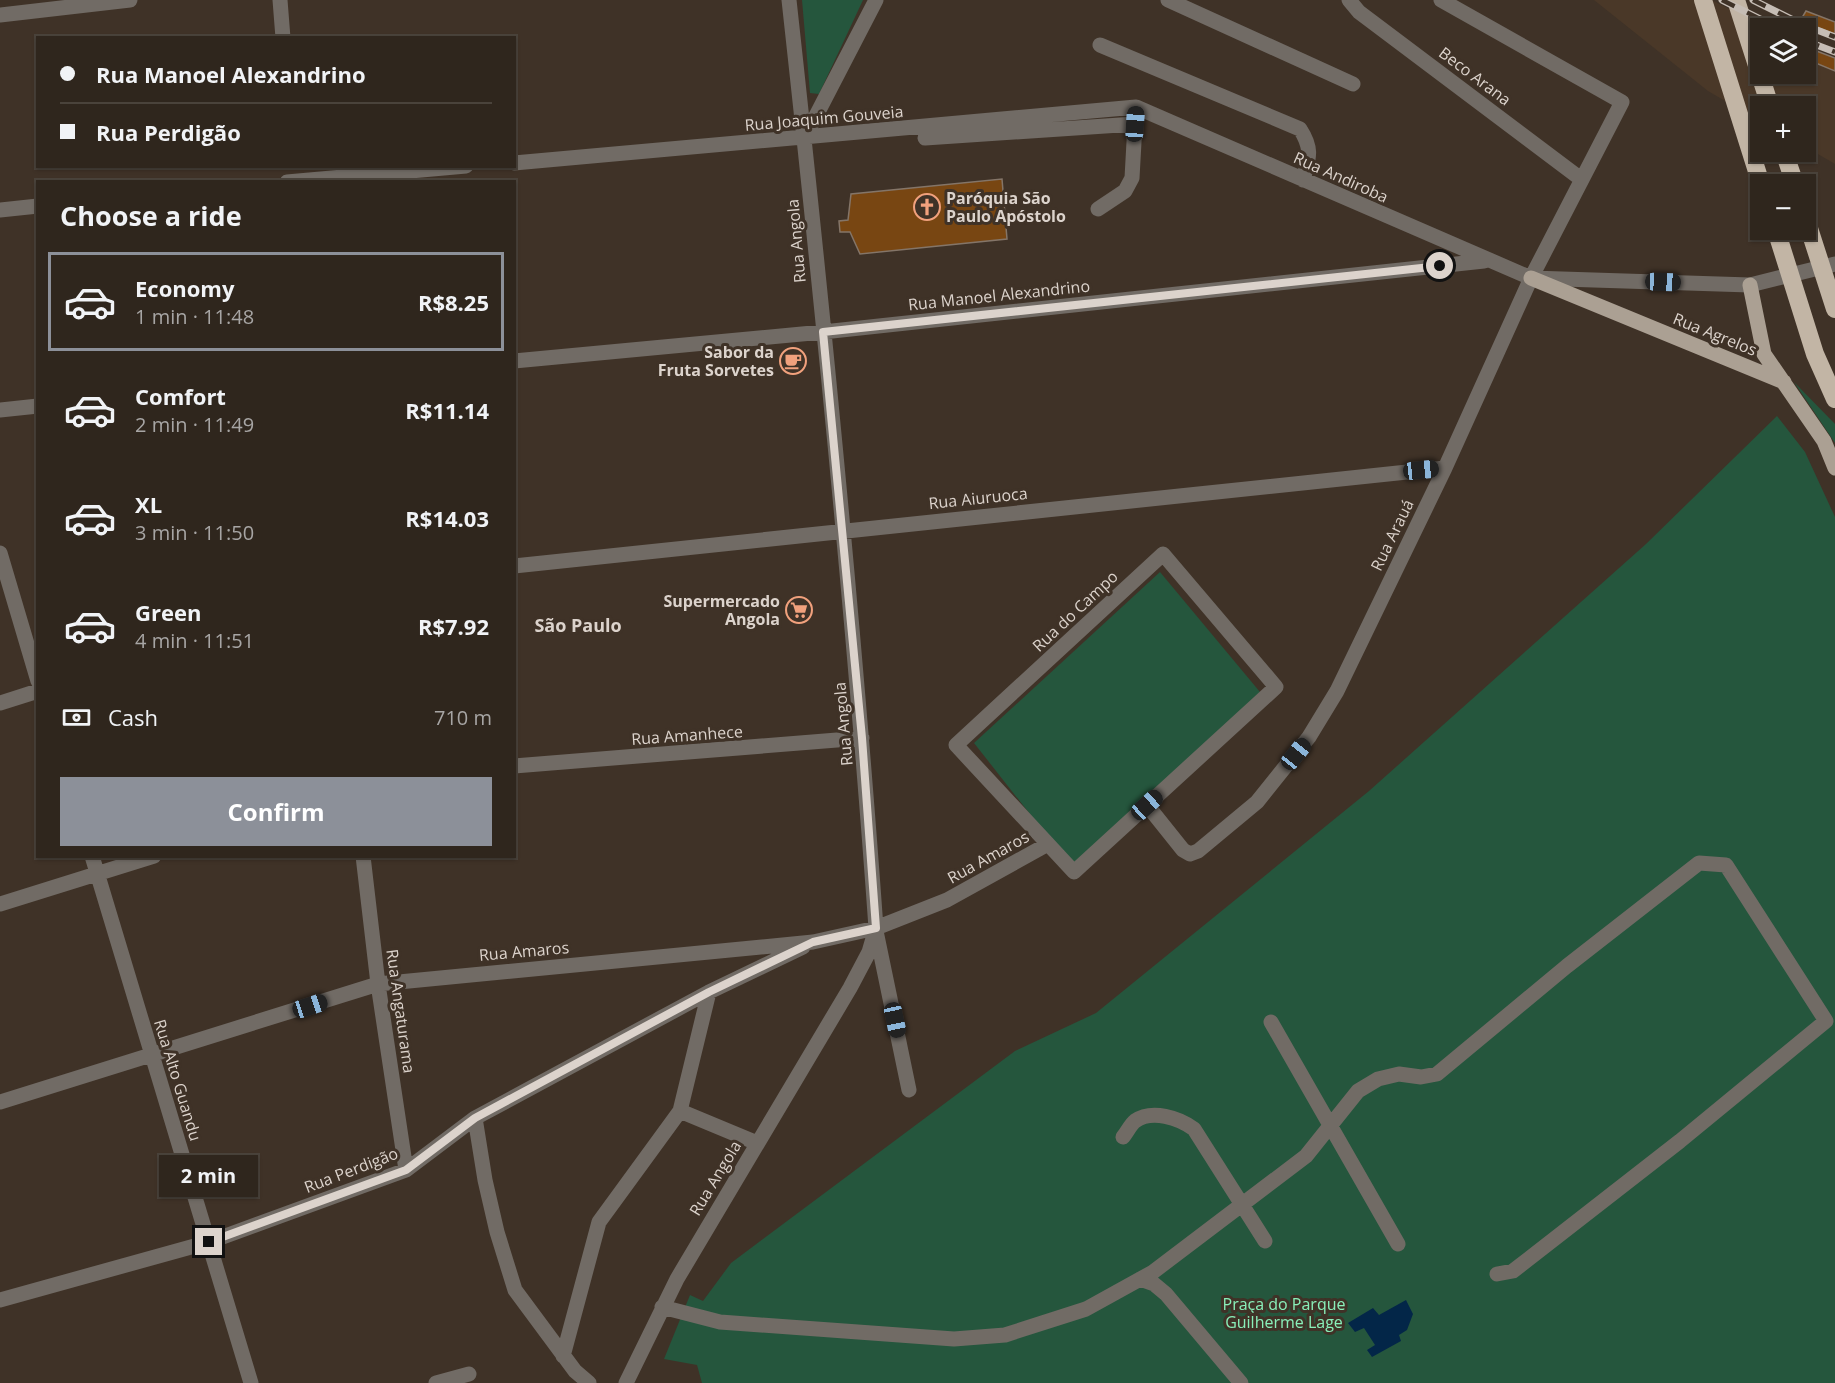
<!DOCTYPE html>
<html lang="en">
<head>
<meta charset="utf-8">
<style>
  :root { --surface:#2f261d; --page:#372e26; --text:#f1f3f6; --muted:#a7a5a4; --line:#4a433b; --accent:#8c9099 }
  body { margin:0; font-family:"Open Sans",sans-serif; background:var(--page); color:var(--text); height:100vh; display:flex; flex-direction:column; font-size:22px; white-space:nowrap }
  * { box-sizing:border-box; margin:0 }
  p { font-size:20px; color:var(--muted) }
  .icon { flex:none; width:33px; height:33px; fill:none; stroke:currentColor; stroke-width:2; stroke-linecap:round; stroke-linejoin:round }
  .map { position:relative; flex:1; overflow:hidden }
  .drawer { position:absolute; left:36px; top:180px; width:480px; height:678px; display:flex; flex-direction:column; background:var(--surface); border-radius:0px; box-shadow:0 2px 4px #0004,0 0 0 2px var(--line) }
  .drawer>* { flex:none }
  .hud { position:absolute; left:36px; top:36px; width:480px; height:132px; border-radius:0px; box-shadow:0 2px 4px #0004,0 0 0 2px var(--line); display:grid; align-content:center; height:132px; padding:0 24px; background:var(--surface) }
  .controls { position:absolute; left:1750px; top:18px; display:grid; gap:12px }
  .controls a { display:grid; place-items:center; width:66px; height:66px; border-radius:0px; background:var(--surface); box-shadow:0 2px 4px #0004,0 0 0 2px var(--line); font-size:30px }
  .end { position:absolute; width:27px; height:27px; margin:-14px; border:8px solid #dcd3cc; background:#111; box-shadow:0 0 0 3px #111 }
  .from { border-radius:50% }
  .bubble { position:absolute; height:42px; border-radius:0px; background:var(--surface); box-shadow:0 2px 4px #0004,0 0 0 2px var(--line); font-size:20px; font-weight:700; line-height:42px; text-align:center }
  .car { position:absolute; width:18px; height:36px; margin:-18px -9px; border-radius:8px; box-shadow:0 0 4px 2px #0007; background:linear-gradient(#222 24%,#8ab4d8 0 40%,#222 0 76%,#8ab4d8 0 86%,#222 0) }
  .hud b { display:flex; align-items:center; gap:21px; height:57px; font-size:22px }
  .hud b+b { border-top:2px solid var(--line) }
  .hud i { width:15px; height:15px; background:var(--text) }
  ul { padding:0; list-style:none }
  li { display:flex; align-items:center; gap:18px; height:99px; margin:0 12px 9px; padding:0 12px; border:3px solid transparent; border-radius:0px }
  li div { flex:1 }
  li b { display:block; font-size:22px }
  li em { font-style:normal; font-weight:700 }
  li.current { border-color:var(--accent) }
  li>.icon { width:54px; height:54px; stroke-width:1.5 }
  h2 { padding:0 24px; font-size:27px; line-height:72px }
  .pay { display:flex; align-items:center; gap:15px; height:66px; padding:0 24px; font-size:22px }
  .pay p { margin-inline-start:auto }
  .cta { display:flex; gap:12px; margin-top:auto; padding:12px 24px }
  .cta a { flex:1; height:69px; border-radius:0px; background:var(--accent); color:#fff; font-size:24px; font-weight:700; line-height:69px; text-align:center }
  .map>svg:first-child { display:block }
  .built { fill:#4a3828 }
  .green { fill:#25563d }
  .water { fill:#032648 }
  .building { fill:#784612; stroke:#847568; stroke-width:1.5 }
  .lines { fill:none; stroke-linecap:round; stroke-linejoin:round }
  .minor { stroke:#716b65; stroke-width:15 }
  .major { stroke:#aba093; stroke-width:15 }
  .highway { stroke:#c2b5a5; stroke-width:18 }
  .rail-casing { stroke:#c6bdb5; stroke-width:7 }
  .rail { stroke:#3f3227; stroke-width:4.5; stroke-dasharray:14; stroke-linecap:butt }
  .route { stroke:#dcd3cc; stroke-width:8 }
  .labels { text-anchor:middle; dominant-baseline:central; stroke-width:6; stroke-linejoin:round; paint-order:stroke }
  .street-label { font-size:16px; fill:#dcd3cc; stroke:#3f3227 }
  .poi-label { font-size:16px; font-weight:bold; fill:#dcd3cc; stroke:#3f3227; text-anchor:end }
  .park-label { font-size:16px; fill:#89efb9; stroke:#3f3227 }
  .neighbourhood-label { font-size:18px; font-weight:bold; fill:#dcd3cc; stroke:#3f3227 }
</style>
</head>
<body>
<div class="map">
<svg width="1835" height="1383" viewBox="0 0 1835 1383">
  <rect width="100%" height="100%" fill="#3f3227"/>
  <path class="built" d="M 1594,0 L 1712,0 L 1766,28 L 1761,28 L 1761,74 L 1806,74 L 1806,59 L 1835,71 L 1835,164 L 1806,147 L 1806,106 L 1761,106 L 1761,122 L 1708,91 Z"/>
  <path class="green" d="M 802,0 L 863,0 L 819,94 L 810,93 Z
    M 1794,382 L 1835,424 L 1835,443 Z
    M 1777,416 L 1805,452 L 1835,517 L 1835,1383 L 702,1383 L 697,1365 L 664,1359 L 690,1295 L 703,1301 L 731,1263 L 1015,1051 L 1096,1013 L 1369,791 L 1646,544 Z
    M 1160,572 L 1260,692 L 1074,870 L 974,743 Z"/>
  <path class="water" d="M 1406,1300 L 1413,1314 L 1407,1330 L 1399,1335 L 1401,1341 L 1372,1357 L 1367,1350 L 1375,1345 L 1364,1328 L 1355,1332 L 1348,1323 L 1373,1308 L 1379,1315 Z"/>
  <path class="building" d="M 1806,11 L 1835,22 L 1835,34 L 1800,21 Z
    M 1806,47 L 1835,58 L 1835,71 L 1806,59 Z
    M 1002,179 L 1007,239 L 860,254 L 850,232 L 840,232 L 839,221 L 848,220 L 851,194 Z"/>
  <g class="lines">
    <path class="minor" d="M 280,0 L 283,38
      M 1168,0 L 1353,84
      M 1349,0 L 1359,12 L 1581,179
      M 0,15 L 130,0
      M 1100,45 L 1300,129 C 1313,149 1309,158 1303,180
      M 925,138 L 1135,124 L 1136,107
      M 804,139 L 876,0
      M 514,163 L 1136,107 L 1531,278 L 1750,285 L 1835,264
      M 287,182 L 466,166
      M 1098,209 L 1125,191 L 1132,178 L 1135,124
      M 0,210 L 38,206
      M 514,361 L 823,332 L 1484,261
      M 0,410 L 38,406
      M 0,553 L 38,681
      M 1163,554 L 1276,687 L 1074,872 L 956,745 Z
      M 514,566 L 1445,468
      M 0,703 L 38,691
      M 514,766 L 862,738
      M 1147,805 L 1183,850 L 1190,854 L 1198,851 L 1257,802 L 1309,737 L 1337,691 L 1445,468 L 1531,278 L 1622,102 L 1441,0
      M 92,856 L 251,1383
      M 363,856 L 378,984 L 406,1170
      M 0,904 L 154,856
      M 876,931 L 909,1090
      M 1271,1022 L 1398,1244
      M 0,1102 L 378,984 L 813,942 L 876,928 L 947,900 L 1048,844
      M 680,1111 L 757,1143
      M 475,1118 L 485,1180 L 497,1232 L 515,1290 L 575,1371 L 589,1383
      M 1123,1137 C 1127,1132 1131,1124 1135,1121 C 1152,1109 1179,1118 1194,1129 L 1265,1241
      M 1140,1279 L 1154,1284 L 1166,1294 L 1241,1383
      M 0,1300 L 209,1242 L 406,1170 L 475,1118 L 709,992 L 803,947
      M 662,1307 L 720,1322 L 954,1339 L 1005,1335 L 1086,1309 L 1153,1272 L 1306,1156 L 1358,1091 L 1378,1079 L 1399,1074 L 1421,1077 L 1437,1074 L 1567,966 L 1699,863 L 1726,865 L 1826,1021 L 1680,1141 L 1513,1271 L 1497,1274
      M 563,1356 L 599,1222 L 680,1111 L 709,992
      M 436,1383 L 469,1374
      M 626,1383 L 677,1279 L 850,988 L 869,952 L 876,928 C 854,618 823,309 789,0"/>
    <path class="major" d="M 1531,278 L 1784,382
      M 1750,285 L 1764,354 L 1824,441 L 1835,468"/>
    <path class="highway" d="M 1703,0 L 1761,184
      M 1736,0 L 1770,106
      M 1784,152 L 1795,184
      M 1806,219 L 1835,309
      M 1776,230 L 1815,354 L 1835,399"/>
    <defs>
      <path id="rail" d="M 1722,0 L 1778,28
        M 1753,0 L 1799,23 L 1835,37
        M 1806,41 L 1835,52"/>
    </defs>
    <use href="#rail" class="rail-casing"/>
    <use href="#rail" class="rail"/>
  </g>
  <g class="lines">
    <path class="route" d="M 209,1242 L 406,1170 L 475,1118 L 709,992 L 813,942 L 876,928 L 862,738 L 823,332 L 1440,266"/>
  </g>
  <defs>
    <symbol id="church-ring" viewBox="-11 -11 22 22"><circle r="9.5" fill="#3f3227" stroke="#f1a17d" stroke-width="1.5"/><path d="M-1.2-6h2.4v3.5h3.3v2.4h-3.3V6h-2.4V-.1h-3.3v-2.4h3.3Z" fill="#f1a17d"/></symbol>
    <symbol id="cafe-ring" viewBox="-11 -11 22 22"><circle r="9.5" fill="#3f3227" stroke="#f1a17d" stroke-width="1.5"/><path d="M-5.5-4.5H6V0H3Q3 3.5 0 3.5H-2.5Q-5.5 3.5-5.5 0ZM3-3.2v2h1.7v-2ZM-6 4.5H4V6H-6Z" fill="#f1a17d"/></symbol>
    <symbol id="supermarket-ring" viewBox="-11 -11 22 22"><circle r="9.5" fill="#3f3227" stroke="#f1a17d" stroke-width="1.5"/><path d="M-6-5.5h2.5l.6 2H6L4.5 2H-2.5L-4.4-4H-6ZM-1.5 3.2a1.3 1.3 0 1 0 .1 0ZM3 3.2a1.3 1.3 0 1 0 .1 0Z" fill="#f1a17d"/></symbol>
  </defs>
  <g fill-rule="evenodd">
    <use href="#church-ring" x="912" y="192" width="30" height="30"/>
    <use href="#cafe-ring" x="778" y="346" width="30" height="30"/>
    <use href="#supermarket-ring" x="784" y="595" width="30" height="30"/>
  </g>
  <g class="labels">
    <g class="street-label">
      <text transform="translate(1475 76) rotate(37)">Beco Arana</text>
      <text transform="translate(824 118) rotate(-5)">Rua Joaquim Gouveia</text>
      <text transform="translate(1341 177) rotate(24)">Rua Andiroba</text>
      <text transform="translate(796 241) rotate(-95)">Rua Angola</text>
      <text transform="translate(999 295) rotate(-6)">Rua Manoel Alexandrino</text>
      <text transform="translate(1715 334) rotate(22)">Rua Agrelos</text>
      <text transform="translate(978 498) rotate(-6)">Rua Aiuruoca</text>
      <text transform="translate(1392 535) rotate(-64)">Rua Arauá</text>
      <text transform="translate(1075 611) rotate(-43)">Rua do Campo</text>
      <text transform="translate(843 724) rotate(-95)">Rua Angola</text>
      <text transform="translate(687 735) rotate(-4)">Rua Amanhece</text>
      <text transform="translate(988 857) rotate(-29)">Rua Amaros</text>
      <text transform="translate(524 951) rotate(-5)">Rua Amaros</text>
      <text transform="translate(401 1011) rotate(82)">Rua Angaturama</text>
      <text transform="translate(178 1080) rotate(73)">Rua Alto Guandu</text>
      <text transform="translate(351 1170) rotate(-21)">Rua Perdigão</text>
      <text transform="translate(715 1178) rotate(-59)">Rua Angola</text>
    </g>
    <g class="poi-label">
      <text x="946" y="198" text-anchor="start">Paróquia São<tspan x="946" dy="18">Paulo Apóstolo</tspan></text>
      <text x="774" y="352">Sabor da<tspan x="774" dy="18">Fruta Sorvetes</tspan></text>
      <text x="780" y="601">Supermercado<tspan x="780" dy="18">Angola</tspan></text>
    </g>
    <g class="park-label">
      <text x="1284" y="1304">Praça do Parque<tspan x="1284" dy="18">Guilherme Lage</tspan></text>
    </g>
    <g class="neighbourhood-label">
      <text x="578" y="625">São Paulo</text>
    </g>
  </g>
</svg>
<div class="controls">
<a><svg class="icon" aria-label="layers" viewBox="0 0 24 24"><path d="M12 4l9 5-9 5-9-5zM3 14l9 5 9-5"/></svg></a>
<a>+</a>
<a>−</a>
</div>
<i class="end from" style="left:1440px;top:266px"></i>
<i class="end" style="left:209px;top:1242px"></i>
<div class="bubble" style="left:159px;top:1155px;width:99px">2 min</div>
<i class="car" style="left:1135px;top:124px;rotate:4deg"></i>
<i class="car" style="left:1663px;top:282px;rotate:92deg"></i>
<i class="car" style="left:1421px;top:470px;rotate:84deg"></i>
<i class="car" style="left:1296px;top:754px;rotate:39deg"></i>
<i class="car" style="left:1147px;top:805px;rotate:48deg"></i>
<i class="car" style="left:310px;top:1006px;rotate:72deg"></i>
<i class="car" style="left:895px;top:1020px;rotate:168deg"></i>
<div class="hud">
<b><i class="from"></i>Rua Manoel Alexandrino</b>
<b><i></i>Rua Perdigão</b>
</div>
<section class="drawer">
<h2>Choose a ride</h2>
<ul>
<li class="current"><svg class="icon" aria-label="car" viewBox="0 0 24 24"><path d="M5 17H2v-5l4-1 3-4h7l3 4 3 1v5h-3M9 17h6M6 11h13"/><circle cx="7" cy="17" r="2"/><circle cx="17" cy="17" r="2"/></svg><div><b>Economy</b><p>1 min · 11:48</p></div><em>R$8.25</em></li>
<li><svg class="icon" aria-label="car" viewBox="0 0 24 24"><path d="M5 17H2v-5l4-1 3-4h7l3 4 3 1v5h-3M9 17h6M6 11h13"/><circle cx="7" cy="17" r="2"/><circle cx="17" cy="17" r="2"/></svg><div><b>Comfort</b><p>2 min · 11:49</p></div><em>R$11.14</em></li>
<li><svg class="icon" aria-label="car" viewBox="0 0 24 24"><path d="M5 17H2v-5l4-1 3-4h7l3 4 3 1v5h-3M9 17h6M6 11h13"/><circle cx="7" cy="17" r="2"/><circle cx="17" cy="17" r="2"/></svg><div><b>XL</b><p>3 min · 11:50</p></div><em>R$14.03</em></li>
<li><svg class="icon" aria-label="car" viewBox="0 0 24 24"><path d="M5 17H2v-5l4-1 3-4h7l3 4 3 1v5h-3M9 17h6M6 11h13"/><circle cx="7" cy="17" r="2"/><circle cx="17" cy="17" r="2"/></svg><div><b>Green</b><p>4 min · 11:51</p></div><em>R$7.92</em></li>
</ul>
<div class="pay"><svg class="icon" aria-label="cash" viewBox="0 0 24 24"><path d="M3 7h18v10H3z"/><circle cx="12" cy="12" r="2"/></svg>Cash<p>710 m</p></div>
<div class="cta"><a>Confirm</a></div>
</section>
</div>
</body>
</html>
